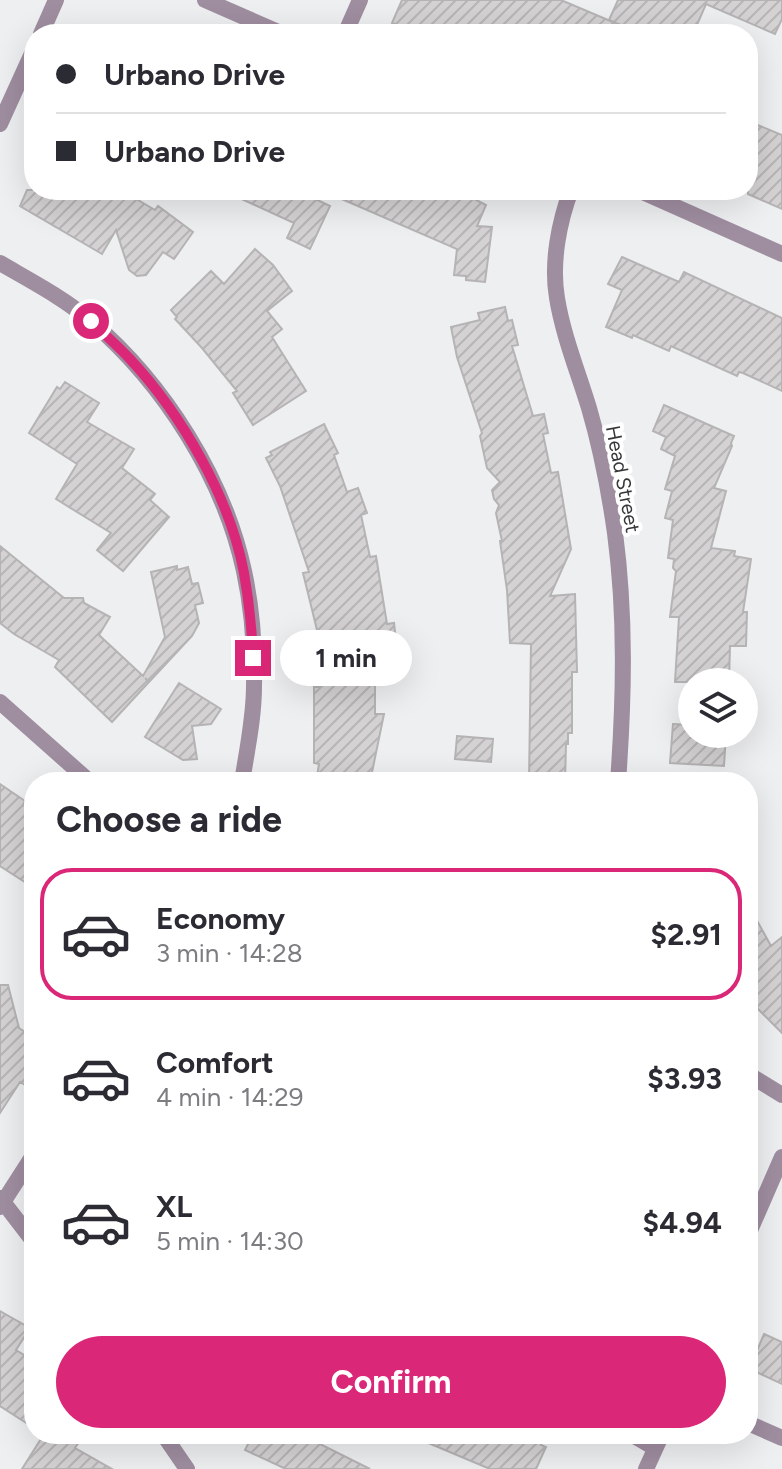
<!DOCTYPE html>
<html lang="en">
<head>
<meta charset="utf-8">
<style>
  :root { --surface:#fff; --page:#f7f7f7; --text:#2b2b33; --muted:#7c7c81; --line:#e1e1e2; --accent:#db2777 }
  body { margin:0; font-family:Figtree,sans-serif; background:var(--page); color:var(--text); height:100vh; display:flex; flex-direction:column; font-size:30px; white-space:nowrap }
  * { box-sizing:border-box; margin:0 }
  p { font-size:26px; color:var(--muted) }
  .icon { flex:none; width:44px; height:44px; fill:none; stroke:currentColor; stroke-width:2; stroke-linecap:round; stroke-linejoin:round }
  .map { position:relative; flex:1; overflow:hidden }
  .side { position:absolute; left:24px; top:772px; width:734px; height:672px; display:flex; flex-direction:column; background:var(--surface); border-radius:32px; box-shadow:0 8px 32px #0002 }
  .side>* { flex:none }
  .hud { position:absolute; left:24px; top:24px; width:734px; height:176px; border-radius:32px; box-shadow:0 8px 32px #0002; display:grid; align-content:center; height:176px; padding:0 32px; background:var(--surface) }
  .controls { position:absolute; left:678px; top:668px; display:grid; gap:16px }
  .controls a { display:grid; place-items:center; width:80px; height:80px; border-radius:50%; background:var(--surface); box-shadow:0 8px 32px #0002; font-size:40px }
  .end { position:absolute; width:36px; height:36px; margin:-18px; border:10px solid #db2777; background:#fff; box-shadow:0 0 0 4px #fff }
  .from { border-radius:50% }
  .bubble { position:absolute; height:56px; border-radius:28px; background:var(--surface); box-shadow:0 8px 32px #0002; font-size:26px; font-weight:700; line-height:56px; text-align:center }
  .hud b { display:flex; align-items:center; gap:28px; height:76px; font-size:30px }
  .hud b+b { border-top:2px solid var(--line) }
  .hud i { width:20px; height:20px; background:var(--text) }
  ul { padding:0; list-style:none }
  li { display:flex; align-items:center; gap:24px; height:132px; margin:0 16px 12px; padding:0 16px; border:4px solid transparent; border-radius:32px }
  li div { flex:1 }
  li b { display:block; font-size:30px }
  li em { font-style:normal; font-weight:700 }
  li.current { border-color:var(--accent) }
  li>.icon { width:72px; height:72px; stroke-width:1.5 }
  h2 { padding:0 32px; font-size:36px; line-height:96px }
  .action { display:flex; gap:16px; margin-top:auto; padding:16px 32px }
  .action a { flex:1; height:92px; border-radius:48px; background:var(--accent); color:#fff; font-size:32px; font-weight:700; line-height:92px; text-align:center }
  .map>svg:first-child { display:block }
  .building { fill:url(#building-hatch); stroke:#b6b3b5; stroke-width:2 }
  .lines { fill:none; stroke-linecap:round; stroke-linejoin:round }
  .service { stroke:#9f8da0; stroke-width:14 }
  .minor { stroke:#9f8da0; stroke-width:16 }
  .route { stroke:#db2777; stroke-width:10 }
  .labels { text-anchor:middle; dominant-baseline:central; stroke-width:8; stroke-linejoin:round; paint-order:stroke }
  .street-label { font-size:20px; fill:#363738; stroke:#fff }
</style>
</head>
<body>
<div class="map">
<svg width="782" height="1469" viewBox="0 0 782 1469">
  <defs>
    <pattern id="building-hatch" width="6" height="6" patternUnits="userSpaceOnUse" patternTransform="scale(2)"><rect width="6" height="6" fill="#d5d2d3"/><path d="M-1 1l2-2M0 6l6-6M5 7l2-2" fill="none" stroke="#b7b5b6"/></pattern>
  </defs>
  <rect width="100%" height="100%" fill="#edeff1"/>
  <path class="building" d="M 402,0 L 561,0 L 641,34 L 420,34 L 392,23 Z
    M 618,0 L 782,0 L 782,19 L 775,34 L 706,4 L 693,34 L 642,34 L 609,20 Z
    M 748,121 L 782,135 L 782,209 L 748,194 Z
    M 27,190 L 121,190 L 155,210 L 158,206 L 193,232 L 174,259 L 163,252 L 146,275 L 137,276 L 129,270 L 116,230 L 102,254 L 20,206 Z
    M 222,190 L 297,190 L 330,206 L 310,249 L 287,238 L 294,223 Z
    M 321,190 L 457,190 L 486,205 L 477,226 L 492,227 L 485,282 L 466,280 L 466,276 L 454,275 L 457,249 Z
    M 255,249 L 273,265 L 292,291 L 267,311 L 282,329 L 272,337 L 306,391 L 253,425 L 233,393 L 237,391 L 202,348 L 175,319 L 177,317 L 171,310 L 211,271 L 224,284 Z
    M 622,257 L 679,282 L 684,272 L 782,318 L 782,391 L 743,373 L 739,372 L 737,376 L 671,346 L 669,351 L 633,335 L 632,338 L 606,327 L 622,290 L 608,284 Z
    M 505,307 L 508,321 L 512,320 L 518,345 L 512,346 L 533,416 L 544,414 L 548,433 L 543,434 L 551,473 L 558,472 L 571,549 L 550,596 L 575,594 L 577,672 L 572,672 L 572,733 L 568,733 L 568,744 L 566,744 L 565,782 L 529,782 L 531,644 L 510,643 L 507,590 L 500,541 L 502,541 L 496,513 L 499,505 L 494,499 L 492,490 L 500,482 L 487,468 L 480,436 L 482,433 L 457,357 L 451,327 L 480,320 L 478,313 Z
    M 65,382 L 99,403 L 87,422 L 134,449 L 122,468 L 155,494 L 150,500 L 169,517 L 123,571 L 97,550 L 111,533 L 56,499 L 77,464 L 29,433 L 57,387 L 60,389 Z
    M 664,405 L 734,436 L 731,443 L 732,446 L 714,488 L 726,491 L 711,548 L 735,551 L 734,556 L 751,559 L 743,612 L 747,612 L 746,646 L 730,646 L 729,682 L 675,682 L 679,617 L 670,617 L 676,571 L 673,568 L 674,559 L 668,558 L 673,520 L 665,518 L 672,491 L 665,489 L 675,456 L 661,449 L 666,437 L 653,431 Z
    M 324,424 L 338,453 L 334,455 L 347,492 L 358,488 L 367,513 L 361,515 L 370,557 L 376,556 L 387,624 L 394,623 L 399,668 L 375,670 L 375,714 L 384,714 L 370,782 L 316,782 L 319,764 L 314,763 L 314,687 L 319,687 L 313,634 L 318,634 L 303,573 L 309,572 L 280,486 L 266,458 L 272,455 L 270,452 Z
    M 0,546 L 64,598 L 83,598 L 84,603 L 110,617 L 99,635 L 143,676 L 165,637 L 151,572 L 177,566 L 177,570 L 188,567 L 192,584 L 198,583 L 203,603 L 195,605 L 199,623 L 192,636 L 149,682 L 145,678 L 149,682 L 112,722 L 55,667 L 59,660 L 14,634 L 0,623 Z
    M 179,683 L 221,709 L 211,724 L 192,726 L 197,759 L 183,760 L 145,737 Z
    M 673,724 L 692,725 L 692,734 L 726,734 L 724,766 L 670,763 Z
    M 457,736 L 493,739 L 491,762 L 455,759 Z
    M 0,784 L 25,801 L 23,805 L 34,812 L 34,888 L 0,866 Z
    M 748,904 L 771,946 L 782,937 L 782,1033 L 748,999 Z
    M 0,985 L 8,985 L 19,1028 L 34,1038 L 34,1070 L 25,1085 L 20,1082 L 0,1113 Z
    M 0,1311 L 30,1328 L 16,1350 L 34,1361 L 34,1428 L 0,1406 Z
    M 764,1334 L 782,1342 L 782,1384 L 750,1369 L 758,1354 L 756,1353 Z
    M 44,1434 L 84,1434 L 75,1448 L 112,1469 L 22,1469 Z
    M 253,1434 L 300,1434 L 370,1469 L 286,1469 L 245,1450 Z
    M 407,1434 L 545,1434 L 541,1445 L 546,1447 L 536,1469 L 490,1469 Z"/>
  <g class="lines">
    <path class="service" d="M 668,203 L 674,190"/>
    <path class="minor" d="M 205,0 L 283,34
      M 41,34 L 56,0
      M 345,34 L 360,0
      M 0,124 L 34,49
      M 571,190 C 559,222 551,263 557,298 C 563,335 578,372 589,408 C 601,449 609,491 615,533 C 626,616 624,699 618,782
      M 638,190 L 782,254
      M 0,263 C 31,281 64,298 92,322 C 164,384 224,478 244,571 C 252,608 255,648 254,686 C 254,718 247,750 242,782
      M 0,702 L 90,782
      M 748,1074 L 782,1095
      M 0,1198 L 34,1242
      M 0,1207 L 34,1154
      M 748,1235 L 782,1157
      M 748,1423 L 782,1438
      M 163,1434 L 187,1469
      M 631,1434 L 655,1448
      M 646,1469 L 662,1434"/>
  </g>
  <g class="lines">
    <path class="route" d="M 91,321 C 104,334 118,346 130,359 C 182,415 230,498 244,573 C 249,601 252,630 253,658"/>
  </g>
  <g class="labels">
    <g class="street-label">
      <text transform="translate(623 479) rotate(79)">Head Street</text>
    </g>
  </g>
</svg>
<div class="controls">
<a><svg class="icon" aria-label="layers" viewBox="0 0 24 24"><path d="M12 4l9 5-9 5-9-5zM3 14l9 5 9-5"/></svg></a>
</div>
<i class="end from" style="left:91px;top:321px"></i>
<i class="end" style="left:253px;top:658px"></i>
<div class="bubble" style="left:280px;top:630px;width:132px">1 min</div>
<div class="hud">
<b><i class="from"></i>Urbano Drive</b>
<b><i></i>Urbano Drive</b>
</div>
<section class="side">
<h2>Choose a ride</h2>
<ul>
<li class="current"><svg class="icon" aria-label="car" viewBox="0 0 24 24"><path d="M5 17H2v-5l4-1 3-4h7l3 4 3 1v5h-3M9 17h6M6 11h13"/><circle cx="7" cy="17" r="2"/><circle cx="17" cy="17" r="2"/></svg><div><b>Economy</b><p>3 min · 14:28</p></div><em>$2.91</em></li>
<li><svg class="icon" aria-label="car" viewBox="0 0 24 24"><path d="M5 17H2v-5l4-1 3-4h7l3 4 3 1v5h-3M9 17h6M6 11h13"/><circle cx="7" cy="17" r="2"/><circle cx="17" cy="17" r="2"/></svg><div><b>Comfort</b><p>4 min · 14:29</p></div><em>$3.93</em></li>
<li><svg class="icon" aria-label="car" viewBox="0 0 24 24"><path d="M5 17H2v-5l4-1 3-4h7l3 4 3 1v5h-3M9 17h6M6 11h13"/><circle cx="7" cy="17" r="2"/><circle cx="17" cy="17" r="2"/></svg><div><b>XL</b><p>5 min · 14:30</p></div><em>$4.94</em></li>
</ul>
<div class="action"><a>Confirm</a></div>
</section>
</div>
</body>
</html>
